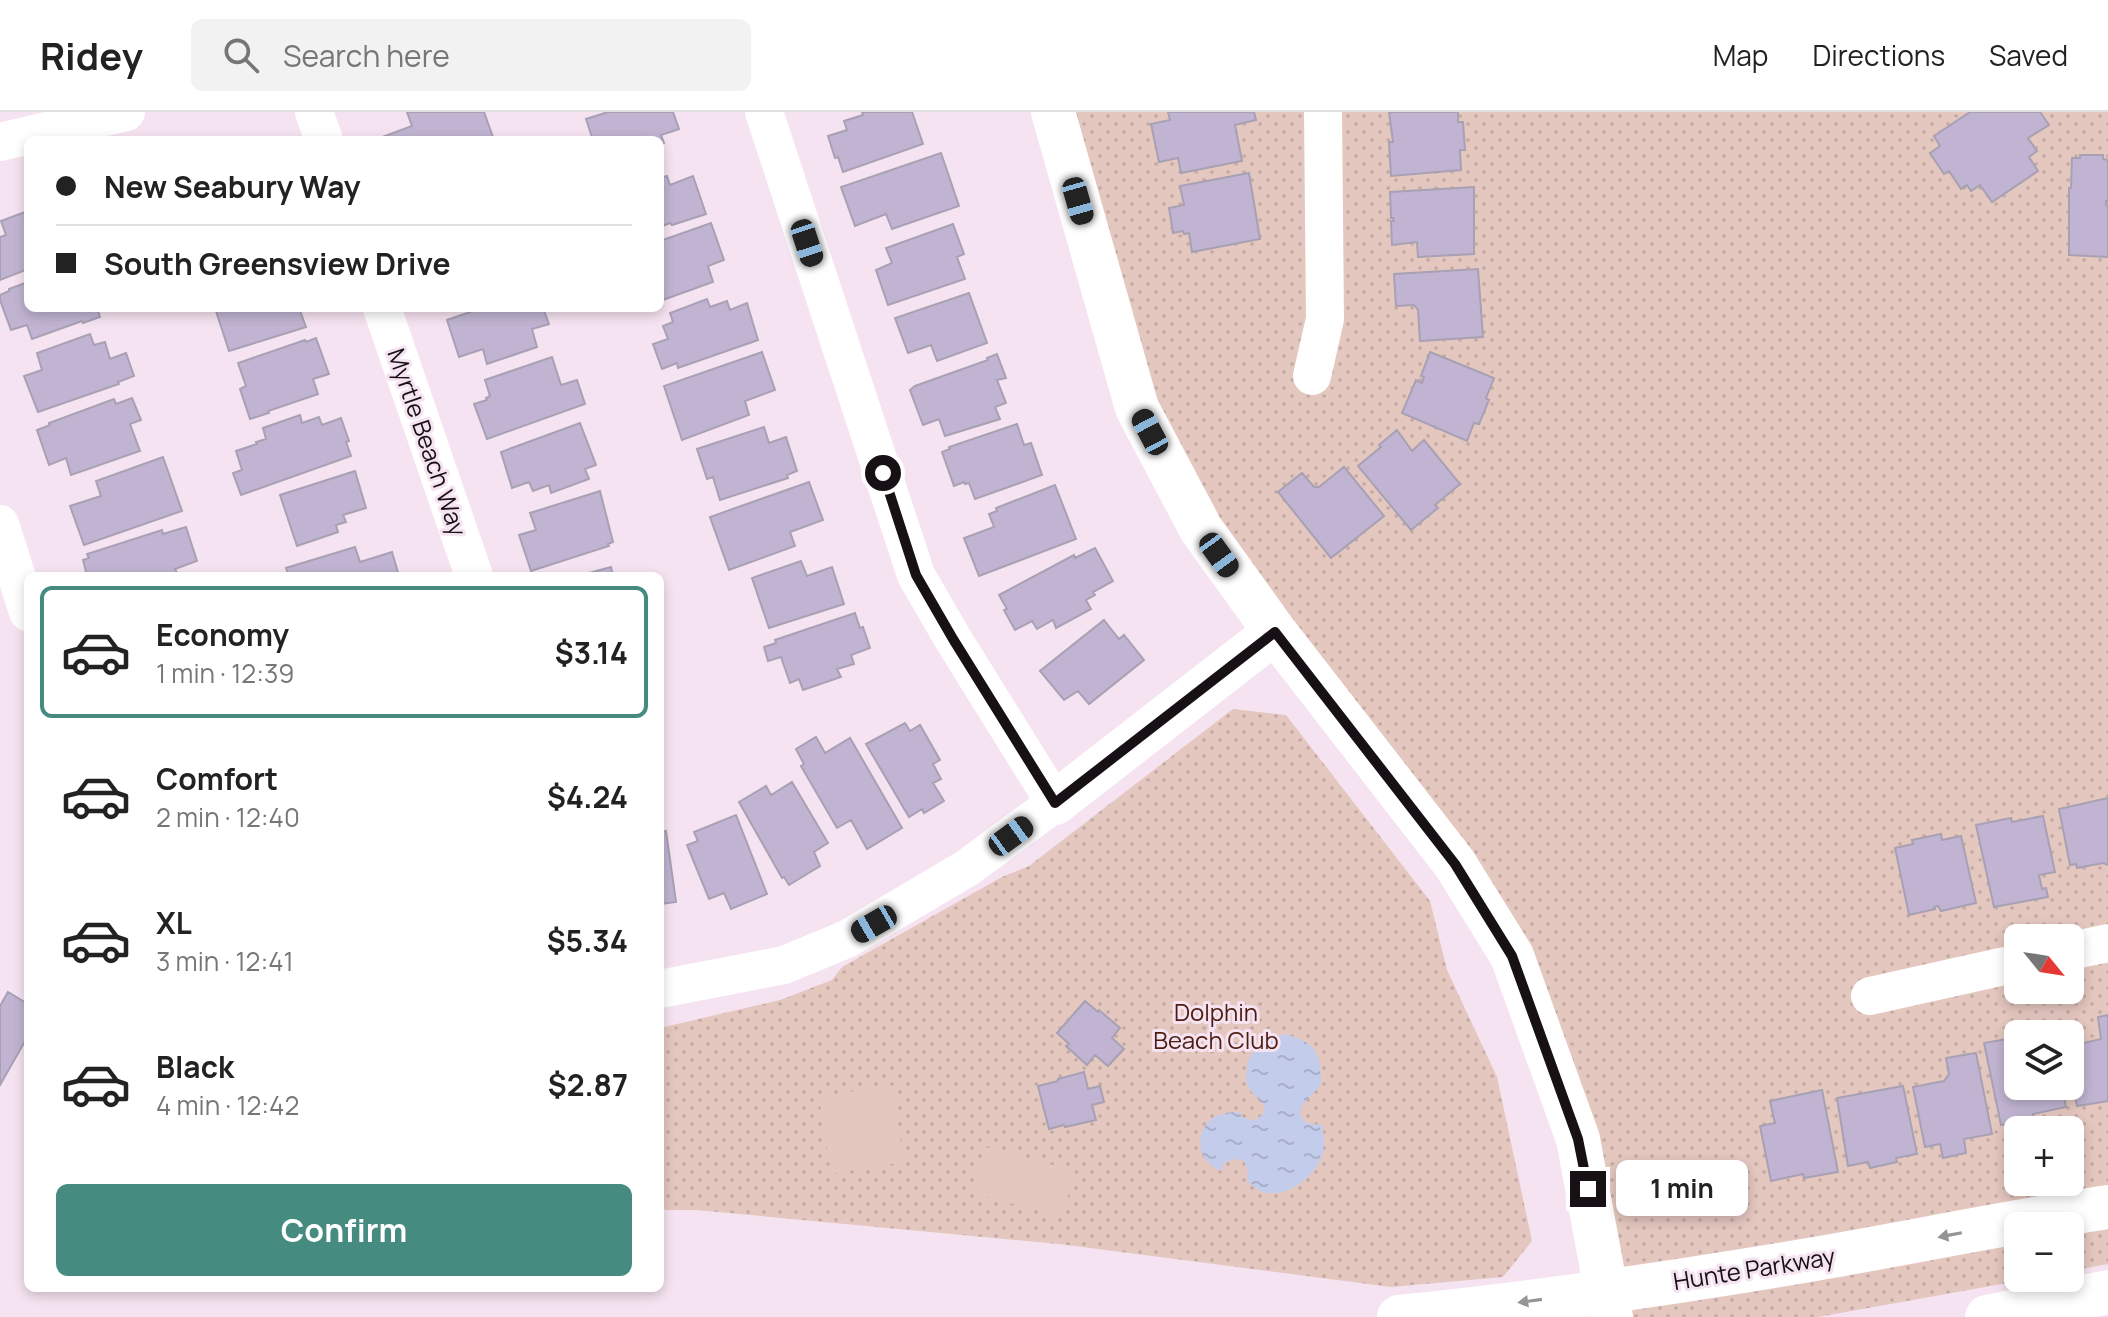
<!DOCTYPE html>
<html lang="en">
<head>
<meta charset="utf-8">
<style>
  :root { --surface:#fff; --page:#f2f2f2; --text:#222; --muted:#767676; --line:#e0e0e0; --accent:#468b7f }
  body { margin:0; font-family:Manrope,sans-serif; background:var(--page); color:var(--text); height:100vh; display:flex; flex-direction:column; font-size:30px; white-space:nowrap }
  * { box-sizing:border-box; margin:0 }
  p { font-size:26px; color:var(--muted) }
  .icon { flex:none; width:44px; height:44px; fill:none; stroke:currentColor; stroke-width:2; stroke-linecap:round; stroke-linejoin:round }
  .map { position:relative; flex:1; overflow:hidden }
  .side { position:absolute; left:24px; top:460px; width:640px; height:720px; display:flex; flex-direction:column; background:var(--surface); border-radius:12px; box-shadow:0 4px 12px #0003 }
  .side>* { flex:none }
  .top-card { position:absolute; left:24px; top:24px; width:640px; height:176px; border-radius:12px; box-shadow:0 4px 12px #0003; display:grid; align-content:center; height:176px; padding:0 32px; background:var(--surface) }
  .needle { width:52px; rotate:120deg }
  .controls { position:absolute; left:2004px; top:812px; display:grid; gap:16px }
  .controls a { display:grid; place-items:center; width:80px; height:80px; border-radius:12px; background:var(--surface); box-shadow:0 4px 12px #0003; font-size:40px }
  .end { position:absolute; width:36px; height:36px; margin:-18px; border:10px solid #171115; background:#fff; box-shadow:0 0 0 4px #fff }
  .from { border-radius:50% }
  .bubble { position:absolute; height:56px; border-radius:12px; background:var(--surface); box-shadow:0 4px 12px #0003; font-size:26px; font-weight:700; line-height:56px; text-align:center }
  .car { position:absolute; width:24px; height:48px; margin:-24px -12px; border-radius:10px; box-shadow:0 0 6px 2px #0007; background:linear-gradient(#222 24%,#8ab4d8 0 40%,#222 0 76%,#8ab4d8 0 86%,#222 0) }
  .top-card b { display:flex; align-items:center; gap:28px; height:76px; font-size:30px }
  .top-card b+b { border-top:2px solid var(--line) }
  .top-card i { width:20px; height:20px; background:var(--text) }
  ul { padding:14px 0 0; list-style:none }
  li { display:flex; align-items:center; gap:24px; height:132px; margin:0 16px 12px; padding:0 16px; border:4px solid transparent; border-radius:12px }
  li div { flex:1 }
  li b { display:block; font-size:30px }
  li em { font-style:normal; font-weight:700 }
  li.selected { border-color:var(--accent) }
  li>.icon { width:72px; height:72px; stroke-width:1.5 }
  .cta { display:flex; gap:16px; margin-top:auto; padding:16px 32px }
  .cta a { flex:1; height:92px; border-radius:12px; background:var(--accent); color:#fff; font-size:32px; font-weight:700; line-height:92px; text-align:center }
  header { display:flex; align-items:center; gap:48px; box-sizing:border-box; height:112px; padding:0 40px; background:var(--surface); border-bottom:2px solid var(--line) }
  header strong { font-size:38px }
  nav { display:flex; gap:44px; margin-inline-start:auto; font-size:28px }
  .search { width:560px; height:72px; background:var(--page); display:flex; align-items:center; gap:20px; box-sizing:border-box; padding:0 28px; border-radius:12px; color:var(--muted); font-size:30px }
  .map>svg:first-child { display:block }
  .grass { fill:url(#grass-dots); fill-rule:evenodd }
  .garden { fill:#e4c7bf }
  .water { fill:url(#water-ripples) }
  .building { fill:#c0b4d2; stroke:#a8a0b3; stroke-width:2 }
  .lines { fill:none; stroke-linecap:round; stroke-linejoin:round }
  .minor { stroke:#fff; stroke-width:38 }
  .tertiary { stroke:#fff; stroke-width:44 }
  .secondary { stroke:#fff; stroke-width:44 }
  .oneway { fill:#979496 }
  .route { stroke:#171115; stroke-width:10 }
  .labels { text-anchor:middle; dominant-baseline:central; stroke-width:6; stroke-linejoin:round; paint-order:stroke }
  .street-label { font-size:24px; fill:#171115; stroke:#f6e3f1 }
  .park-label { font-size:24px; fill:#4b1c0f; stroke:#f6e3f1 }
</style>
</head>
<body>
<header>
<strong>Ridey</strong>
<div class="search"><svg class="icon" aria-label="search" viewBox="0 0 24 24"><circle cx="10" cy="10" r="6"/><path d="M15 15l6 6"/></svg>Search here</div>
<nav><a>Map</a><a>Directions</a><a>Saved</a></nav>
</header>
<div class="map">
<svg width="2108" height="1205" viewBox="0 0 2108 1205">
  <defs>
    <pattern id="grass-dots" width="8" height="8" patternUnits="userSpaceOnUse" patternTransform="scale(2)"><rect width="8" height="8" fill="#e4c7bf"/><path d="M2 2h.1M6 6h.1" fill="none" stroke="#c3aaa3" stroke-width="1.8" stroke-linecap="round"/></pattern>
    <pattern id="water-ripples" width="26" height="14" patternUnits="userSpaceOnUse" patternTransform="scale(2)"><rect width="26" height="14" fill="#c3cceb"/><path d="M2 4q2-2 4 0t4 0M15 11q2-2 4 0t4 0" fill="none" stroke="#a7aec9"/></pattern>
  </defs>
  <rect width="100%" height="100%" fill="#f6e3f1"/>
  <path class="grass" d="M 1053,0 L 2108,0 L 2108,1152 L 2070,1159 L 2070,1114 L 2018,1114 L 2018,1166 L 2035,1166 L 1818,1205 L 1631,1205 L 1511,852 L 1191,401 ZM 2018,826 L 2070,826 L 2070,878 L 2018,878 ZM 2018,922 L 2070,922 L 2070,974 L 2018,974 ZM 2018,1018 L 2070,1018 L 2070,1070 L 2018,1070 Z
    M 1233,597 L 1286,603 L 1430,789 L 1447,858 L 1497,965 L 1532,1129 L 1503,1165 L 1391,1175 L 1059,1132 L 696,1098 L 666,1098 L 660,1094 L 660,916 L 780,888 L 832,868 L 842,855 L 1002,765 L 1029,754 Z"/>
  <path class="garden" d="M 892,973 L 904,1050 L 831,1062 L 819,985 Z
    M 985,1035 L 1075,1059 L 1062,1105 L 972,1081 Z"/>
  <path class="water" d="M 1285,922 C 1317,931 1321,940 1321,973 L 1303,992 L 1300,1002 L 1306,1011 L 1322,1013 C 1324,1023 1325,1034 1322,1044 C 1312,1072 1269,1098 1247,1068 L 1248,1060 L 1244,1049 L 1235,1047 L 1225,1050 L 1221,1059 C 1217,1057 1213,1055 1210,1052 C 1195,1040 1198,1016 1213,1006 C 1222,1001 1229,1000 1239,1000 L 1242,1005 L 1254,1009 L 1262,1003 L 1265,996 C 1261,987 1253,984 1249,976 C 1245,969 1246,959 1248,951 C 1253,932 1266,926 1285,922 Z"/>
  <path class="building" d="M 407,0 L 484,0 L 494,28 L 383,28 L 382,25 L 412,14 Z
    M 608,0 L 673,0 L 679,17 L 661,23 L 664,31 L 660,33 L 660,28 L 593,28 L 586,7 Z
    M 862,0 L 912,0 L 923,32 L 843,60 L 838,45 L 835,46 L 828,24 L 847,18 L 844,9 L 863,3 Z
    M 1168,0 L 1254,0 L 1256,8 L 1235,13 L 1242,49 L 1181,61 L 1178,46 L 1159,50 L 1151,12 L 1170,8 Z
    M 1389,0 L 1458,0 L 1458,10 L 1463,10 L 1465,38 L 1460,38 L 1461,58 L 1391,64 L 1389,30 L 1393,30 Z
    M 1970,0 L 2040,0 L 2049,13 L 2028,26 L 2037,39 L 2029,45 L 2038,59 L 1992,90 L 1980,73 L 1971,79 L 1967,73 L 1961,77 L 1949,59 L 1944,62 L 1930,41 L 1940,34 L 1934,24 Z
    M 941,41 L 959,94 L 892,117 L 886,102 L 855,114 L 841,75 Z
    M 2080,43 L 2103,43 L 2103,47 L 2108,48 L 2108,89 L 2106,89 L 2106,93 L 2108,94 L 2108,145 L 2069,143 L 2069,76 L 2071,76 L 2072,46 L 2080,46 Z
    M 1249,61 L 1260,127 L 1192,140 L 1189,121 L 1184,122 L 1183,119 L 1173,121 L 1169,96 L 1184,93 L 1180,74 Z
    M 667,64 L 670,73 L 693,64 L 706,102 L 672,113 L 670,111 L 660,115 L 660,66 Z
    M 1474,75 L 1474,142 L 1418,145 L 1417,130 L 1392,133 L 1391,109 L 1394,109 L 1393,106 L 1391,106 L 1390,80 Z
    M 28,99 L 28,157 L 0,168 L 0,125 L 6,123 L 1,109 Z
    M 711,111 L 724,148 L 708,154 L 713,170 L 660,189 L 660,129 Z
    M 953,112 L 964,142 L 957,145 L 965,167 L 888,193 L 876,158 L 892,151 L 886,136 Z
    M 1478,157 L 1483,225 L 1420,229 L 1418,198 L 1414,193 L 1396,194 L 1394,162 Z
    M 28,170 L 28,196 L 97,196 L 100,205 L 83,211 L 82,209 L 32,227 L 27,213 L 11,218 L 0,188 L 0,183 L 9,179 L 9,177 Z
    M 969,181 L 987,231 L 937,249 L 931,233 L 908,241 L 895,206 Z
    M 707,187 L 710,195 L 727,189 L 730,198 L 747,191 L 758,228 L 678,256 L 677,251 L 662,257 L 653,232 L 668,227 L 663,214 L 673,210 L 670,201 Z
    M 215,196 L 299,196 L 306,215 L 229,239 Z
    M 482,196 L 543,196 L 549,212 L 532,217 L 537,235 L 487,252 L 483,237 L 459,245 L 447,208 Z
    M 90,222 L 94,233 L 105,230 L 110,247 L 126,241 L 134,264 L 118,270 L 119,272 L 38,300 L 24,264 L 42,258 L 37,241 Z
    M 316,226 L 329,262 L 313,267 L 318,282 L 268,299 L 269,301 L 250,307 L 240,277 L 246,274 L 238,251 L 305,228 L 306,230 Z
    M 762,240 L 775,278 L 745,289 L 749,303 L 682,328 L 664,274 Z
    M 1430,240 L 1494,266 L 1486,286 L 1489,288 L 1479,312 L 1474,311 L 1467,329 L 1402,301 L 1416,268 L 1422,271 L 1424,265 L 1421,264 Z
    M 997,242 L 1006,266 L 997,268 L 1006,291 L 995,295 L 1000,307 L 945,324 L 939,307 L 923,313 L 910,278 L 915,274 L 988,248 L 987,246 Z
    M 552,245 L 561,273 L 577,268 L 585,292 L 487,327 L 474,292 L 487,288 L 486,286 L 490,284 L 485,268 Z
    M 132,286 L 141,308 L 130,312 L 140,339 L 71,363 L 66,346 L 49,353 L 37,318 L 50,313 L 49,311 L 114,287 L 116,292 Z
    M 300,303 L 302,311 L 319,305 L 322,313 L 341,306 L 349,329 L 346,330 L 351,344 L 241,383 L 233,361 L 242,358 L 236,339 L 257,332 L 256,330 L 266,327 L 263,316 Z
    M 580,311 L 596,353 L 585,357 L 589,367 L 551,381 L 549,373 L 533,379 L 529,370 L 512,376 L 501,340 Z
    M 1017,312 L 1024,333 L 1031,331 L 1042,363 L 975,387 L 969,371 L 965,372 L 964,370 L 954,374 L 942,340 L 950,337 L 949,335 Z
    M 764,315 L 769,331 L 786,325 L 797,359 L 787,363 L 788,366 L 720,388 L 713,365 L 707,367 L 697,337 Z
    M 1397,318 L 1412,339 L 1424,328 L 1460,372 L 1435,393 L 1438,396 L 1411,418 L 1358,354 L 1381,335 L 1379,333 Z
    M 163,345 L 182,399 L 84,433 L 70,394 L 101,384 L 96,369 Z
    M 1344,355 L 1384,404 L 1331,446 L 1278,380 L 1302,361 L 1314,375 L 1319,375 Z
    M 355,359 L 366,396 L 343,403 L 346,410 L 336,413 L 338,420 L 297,434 L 280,383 Z
    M 809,370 L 823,408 L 790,420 L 795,434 L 729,458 L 710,405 Z
    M 1055,373 L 1076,427 L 979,464 L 964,426 L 994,415 L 989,402 L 997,399 L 996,396 Z
    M 600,379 L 613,430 L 608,432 L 609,434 L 531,459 L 519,423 L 536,418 L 530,401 Z
    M 186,415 L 197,449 L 175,457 L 177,461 L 169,464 L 87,464 L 83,448 L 89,446 L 87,442 L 162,418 L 163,422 Z
    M 355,435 L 360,450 L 392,440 L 399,464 L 289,464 L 286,456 Z
    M 1095,436 L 1113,469 L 1093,480 L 1095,483 L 1086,488 L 1091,497 L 1056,516 L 1053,508 L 1037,517 L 1032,509 L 1015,518 L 1004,498 L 1007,497 L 999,483 L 1074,443 L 1075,446 Z
    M 801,449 L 807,464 L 832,455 L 844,492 L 769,516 L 752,466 Z
    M 611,455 L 613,464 L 578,464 Z
    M 855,501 L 860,516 L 863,515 L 870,536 L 851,543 L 854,552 L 837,557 L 841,565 L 803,578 L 799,567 L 790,571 L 781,545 L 768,549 L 764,535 L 776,531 L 775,528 Z
    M 1104,508 L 1119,527 L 1124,523 L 1144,548 L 1089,592 L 1078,579 L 1064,588 L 1040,559 Z
    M 905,611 L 910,619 L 920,613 L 940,648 L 933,652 L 941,667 L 933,671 L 944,689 L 924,701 L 922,697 L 909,705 L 866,632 Z
    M 816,625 L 825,641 L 850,626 L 902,716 L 867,737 L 851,708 L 837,716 L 801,654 L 804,652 L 796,637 Z
    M 792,670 L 828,731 L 814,740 L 820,754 L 789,773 L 784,765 L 782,766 L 739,690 L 766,674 L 771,683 Z
    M 2108,686 L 2108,753 L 2103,751 L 2077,756 L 2076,752 L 2070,753 L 2059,697 Z
    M 736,703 L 767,782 L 731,797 L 724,781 L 709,787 L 687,733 L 698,729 L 694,720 Z
    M 2043,704 L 2055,760 L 2039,763 L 2042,777 L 2046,776 L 2048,785 L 1994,795 L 1976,713 L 2011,706 L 2012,710 Z
    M 666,719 L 676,790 L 660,792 L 660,720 Z
    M 1941,722 L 1942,728 L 1961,724 L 1976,791 L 1941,799 L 1938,794 L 1934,795 L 1935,797 L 1909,803 L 1895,736 L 1913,732 L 1912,728 Z
    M 8,880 L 28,892 L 28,924 L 0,973 L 0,894 Z
    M 1085,889 L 1098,900 L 1099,898 L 1120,916 L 1112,926 L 1124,937 L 1108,954 L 1095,943 L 1087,953 L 1066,934 L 1069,932 L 1057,921 Z
    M 2108,903 L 2108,989 L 2077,994 L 2070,958 L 2070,934 L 2101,927 L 2098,905 Z
    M 2018,925 L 2018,974 L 2062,974 L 2066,995 L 2033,1002 L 2034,1007 L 2001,1013 L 1984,931 Z
    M 1976,941 L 1992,1022 L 1964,1027 L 1966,1041 L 1943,1046 L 1940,1032 L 1925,1035 L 1913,975 L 1944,969 L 1949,962 L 1946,946 Z
    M 1084,960 L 1088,977 L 1100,974 L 1104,990 L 1092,993 L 1096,1008 L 1065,1015 L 1064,1013 L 1049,1017 L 1038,974 L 1058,969 L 1058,967 Z
    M 1903,974 L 1917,1042 L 1896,1046 L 1897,1050 L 1870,1056 L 1868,1050 L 1848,1054 L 1837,986 Z
    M 1822,978 L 1838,1060 L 1804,1066 L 1803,1062 L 1771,1069 L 1760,1014 L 1775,1011 L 1770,989 Z"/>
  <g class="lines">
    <path class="minor" d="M 314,0 L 324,28
      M 0,30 L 126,0
      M 382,196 L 474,464
      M 1312,264 L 1325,207 L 1323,0
      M 0,412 L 28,500
      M 2070,839 L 2108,831
      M 660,877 L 784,853 L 847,827 L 967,756 L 1055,691 L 953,527 L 916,463 L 764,0
      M 1870,884 L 2018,851"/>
    <path class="tertiary" d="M 1053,0 L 1137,296 L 1201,417 L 1275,520 L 1455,752 L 1512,844 L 1578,1027 L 1611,1205
      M 1055,691 L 1275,520"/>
    <path class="secondary" d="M 1399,1205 C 1536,1191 1673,1171 1809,1148 C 1909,1131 2008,1110 2108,1095
      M 1987,1205 L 2108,1180"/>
  </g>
  <defs><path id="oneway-solid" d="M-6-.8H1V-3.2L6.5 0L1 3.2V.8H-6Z" transform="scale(2)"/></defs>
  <g class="oneway">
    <use href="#oneway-solid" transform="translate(1950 1123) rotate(169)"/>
    <use href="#oneway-solid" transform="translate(1530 1189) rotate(172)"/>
  </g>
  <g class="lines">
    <path class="route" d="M 883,361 L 916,463 L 953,527 L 1055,691 L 1275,520 L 1455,752 L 1512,844 L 1578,1027 L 1588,1077"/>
  </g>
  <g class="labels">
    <g class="street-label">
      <text transform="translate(428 330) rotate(71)">Myrtle Beach Way</text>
      <text transform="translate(1754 1156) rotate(-9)">Hunte Parkway</text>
    </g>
    <g class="park-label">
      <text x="1216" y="899">Dolphin<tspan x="1216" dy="28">Beach Club</tspan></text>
    </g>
  </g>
</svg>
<div class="controls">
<a><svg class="needle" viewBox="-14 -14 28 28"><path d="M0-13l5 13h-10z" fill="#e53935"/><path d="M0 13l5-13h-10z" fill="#767676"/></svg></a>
<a><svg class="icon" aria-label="layers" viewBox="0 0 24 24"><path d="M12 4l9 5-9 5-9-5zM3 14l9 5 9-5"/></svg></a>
<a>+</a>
<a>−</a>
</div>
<i class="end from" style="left:883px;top:361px"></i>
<i class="end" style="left:1588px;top:1077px"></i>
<div class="bubble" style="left:1616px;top:1048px;width:132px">1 min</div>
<i class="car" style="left:1078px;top:89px;rotate:164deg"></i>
<i class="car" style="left:807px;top:131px;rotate:162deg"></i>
<i class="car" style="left:1150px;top:320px;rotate:332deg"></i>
<i class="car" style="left:1219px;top:443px;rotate:144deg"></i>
<i class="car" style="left:1011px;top:724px;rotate:54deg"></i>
<i class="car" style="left:874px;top:812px;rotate:240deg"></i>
<div class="top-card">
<b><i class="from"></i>New Seabury Way</b>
<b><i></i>South Greensview Drive</b>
</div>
<section class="side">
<ul>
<li class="selected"><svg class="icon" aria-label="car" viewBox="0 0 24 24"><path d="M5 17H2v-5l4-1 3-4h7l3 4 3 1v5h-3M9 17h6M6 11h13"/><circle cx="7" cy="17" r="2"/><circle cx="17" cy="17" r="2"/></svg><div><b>Economy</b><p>1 min · 12:39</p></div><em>$3.14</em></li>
<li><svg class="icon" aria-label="car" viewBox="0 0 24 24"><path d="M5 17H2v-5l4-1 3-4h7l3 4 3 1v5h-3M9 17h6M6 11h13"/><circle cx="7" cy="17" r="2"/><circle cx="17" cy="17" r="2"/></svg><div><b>Comfort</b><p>2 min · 12:40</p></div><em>$4.24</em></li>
<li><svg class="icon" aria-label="car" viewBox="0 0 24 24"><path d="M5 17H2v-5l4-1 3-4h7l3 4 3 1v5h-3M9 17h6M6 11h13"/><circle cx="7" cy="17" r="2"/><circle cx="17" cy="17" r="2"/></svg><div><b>XL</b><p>3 min · 12:41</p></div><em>$5.34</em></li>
<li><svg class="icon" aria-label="car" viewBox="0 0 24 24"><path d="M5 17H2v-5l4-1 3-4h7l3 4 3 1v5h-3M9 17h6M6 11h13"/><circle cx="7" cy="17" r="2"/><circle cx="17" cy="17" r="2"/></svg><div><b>Black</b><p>4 min · 12:42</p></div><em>$2.87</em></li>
</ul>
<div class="cta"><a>Confirm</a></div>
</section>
</div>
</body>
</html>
